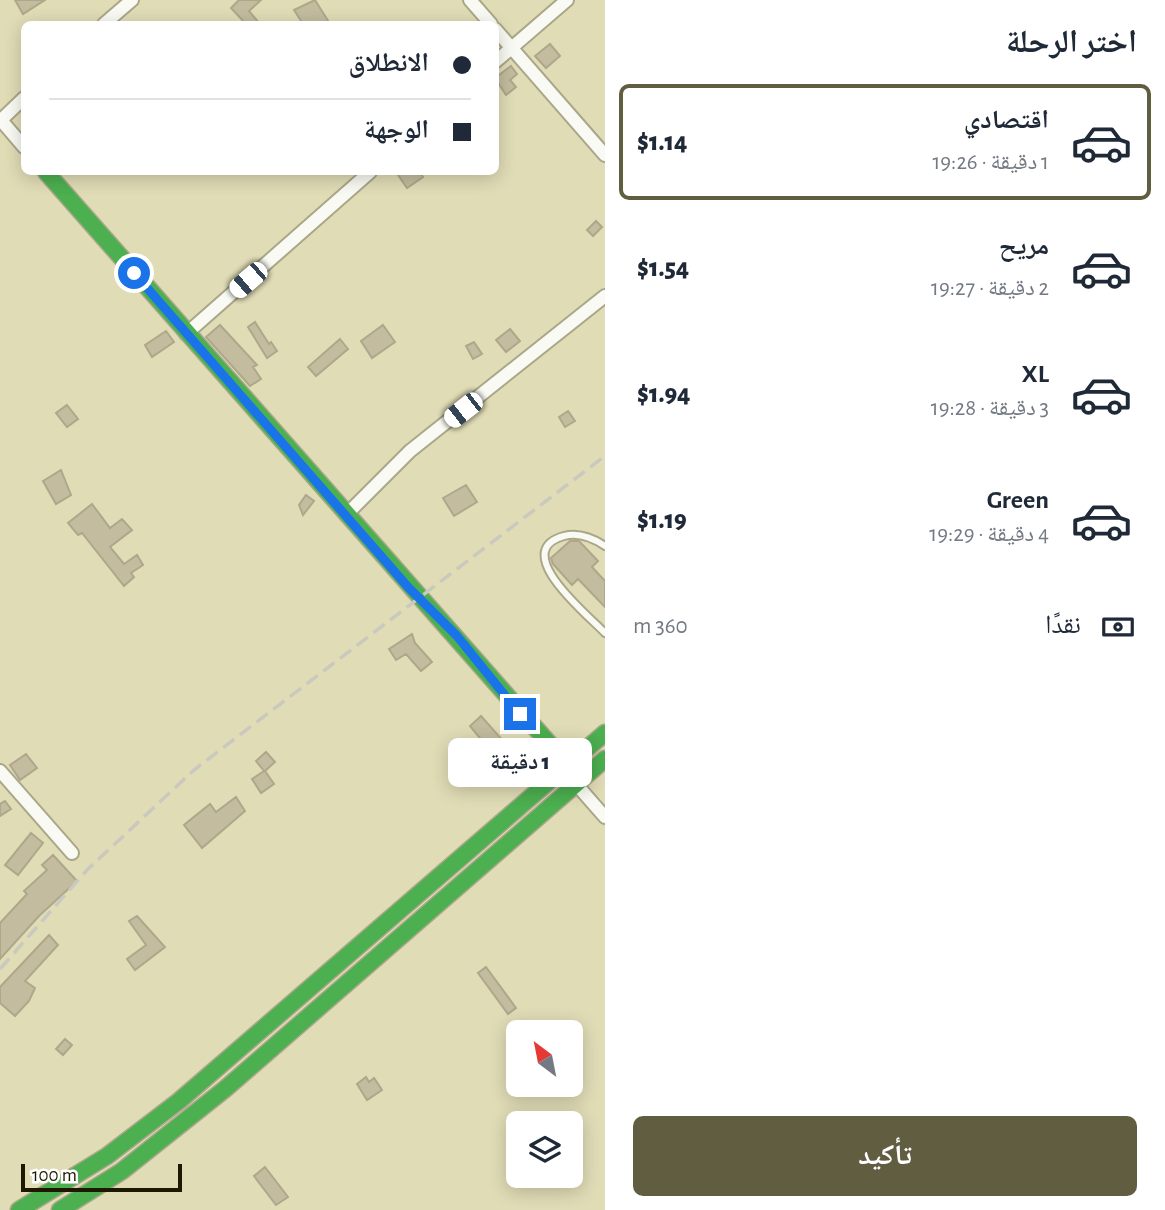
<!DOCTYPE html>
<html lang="ar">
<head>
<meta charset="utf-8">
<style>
  :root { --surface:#fff; --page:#f2f2f3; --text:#1f2937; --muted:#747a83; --line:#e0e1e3; --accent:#615d40 }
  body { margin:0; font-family:"Alegreya Sans","Noto Naskh Arabic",sans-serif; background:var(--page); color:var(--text); direction:rtl; height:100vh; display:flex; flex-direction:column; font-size:26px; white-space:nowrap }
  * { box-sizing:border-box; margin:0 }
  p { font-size:23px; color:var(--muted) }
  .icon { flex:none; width:38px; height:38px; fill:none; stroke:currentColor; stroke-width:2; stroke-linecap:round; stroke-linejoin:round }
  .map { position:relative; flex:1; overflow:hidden; direction:ltr }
  .details { display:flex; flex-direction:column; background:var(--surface); width:560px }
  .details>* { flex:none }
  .guide { position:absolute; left:21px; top:21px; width:478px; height:154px; border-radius:10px; box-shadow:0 4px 18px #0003; direction:rtl; display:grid; align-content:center; height:154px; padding:0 28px; background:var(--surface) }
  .needle { width:46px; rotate:328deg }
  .buttons { position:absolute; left:506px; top:1020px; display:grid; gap:14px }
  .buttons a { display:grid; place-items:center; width:77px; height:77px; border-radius:10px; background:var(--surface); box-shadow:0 4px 18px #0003; font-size:35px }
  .scale { position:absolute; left:21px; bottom:18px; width:161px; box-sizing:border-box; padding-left:7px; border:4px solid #1c1900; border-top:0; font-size:19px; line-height:24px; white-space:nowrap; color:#1c1900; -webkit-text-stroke:5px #fff; paint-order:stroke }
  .end { position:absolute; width:32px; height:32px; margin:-16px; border:9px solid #1a73e8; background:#fff; box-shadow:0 0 0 4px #fff }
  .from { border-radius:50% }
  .bubble { position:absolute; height:49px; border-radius:10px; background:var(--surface); box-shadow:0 4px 18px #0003; font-size:23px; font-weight:800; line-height:49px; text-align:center; direction:rtl }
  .car { position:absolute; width:21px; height:42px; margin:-21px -10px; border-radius:9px; box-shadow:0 0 5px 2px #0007; background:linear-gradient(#fff 24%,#345 0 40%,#fff 0 76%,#345 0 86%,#fff 0) }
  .guide b { display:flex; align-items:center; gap:24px; height:66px; font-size:26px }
  .guide b+b { border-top:2px solid var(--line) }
  .guide i { width:18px; height:18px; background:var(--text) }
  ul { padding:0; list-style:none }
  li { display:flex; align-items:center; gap:21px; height:116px; margin:0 14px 10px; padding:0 14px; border:4px solid transparent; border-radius:10px }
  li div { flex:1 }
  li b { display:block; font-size:26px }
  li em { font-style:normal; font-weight:800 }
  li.current { border-color:var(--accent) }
  li>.icon { width:63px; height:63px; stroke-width:1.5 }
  h2 { padding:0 28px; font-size:32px; line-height:84px }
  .pay { display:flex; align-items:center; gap:18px; height:77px; padding:0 28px; font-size:26px }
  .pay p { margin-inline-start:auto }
  .cta { display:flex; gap:14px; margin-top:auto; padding:14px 28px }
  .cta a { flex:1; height:80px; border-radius:10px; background:var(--accent); color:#fff; font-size:28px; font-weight:800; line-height:80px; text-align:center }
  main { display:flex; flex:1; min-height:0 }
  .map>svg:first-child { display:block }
  .building { fill:#c3bc9e; stroke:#afa78b; stroke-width:2 }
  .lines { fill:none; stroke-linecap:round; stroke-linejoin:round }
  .lane-casing { stroke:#aaa789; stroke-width:10 }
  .street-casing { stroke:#aaa789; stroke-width:16 }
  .fast-casing { stroke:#aaa789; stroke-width:19 }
  .lane { stroke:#fafaf4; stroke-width:6 }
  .street { stroke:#fafaf4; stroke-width:12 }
  .fast { stroke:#4caf50; stroke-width:16 }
  .rail { stroke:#cac9be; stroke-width:3.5; stroke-dasharray:14 7; stroke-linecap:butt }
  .route { stroke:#1a73e8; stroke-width:9 }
</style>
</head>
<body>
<main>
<section class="details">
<h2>اختر الرحلة</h2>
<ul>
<li class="current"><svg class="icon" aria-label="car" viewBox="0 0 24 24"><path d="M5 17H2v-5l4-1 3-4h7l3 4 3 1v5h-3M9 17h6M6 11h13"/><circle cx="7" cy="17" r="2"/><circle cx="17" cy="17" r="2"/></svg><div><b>اقتصادي</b><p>1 دقيقة · 19:26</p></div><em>$1.14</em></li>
<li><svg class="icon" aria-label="car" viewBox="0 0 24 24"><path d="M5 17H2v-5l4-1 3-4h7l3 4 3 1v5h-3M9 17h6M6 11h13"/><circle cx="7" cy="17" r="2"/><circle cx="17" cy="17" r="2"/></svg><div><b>مريح</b><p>2 دقيقة · 19:27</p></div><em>$1.54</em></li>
<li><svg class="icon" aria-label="car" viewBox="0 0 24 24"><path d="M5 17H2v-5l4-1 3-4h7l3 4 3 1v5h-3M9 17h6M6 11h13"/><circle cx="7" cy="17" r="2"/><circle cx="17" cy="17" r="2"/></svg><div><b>XL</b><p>3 دقيقة · 19:28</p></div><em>$1.94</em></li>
<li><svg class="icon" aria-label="car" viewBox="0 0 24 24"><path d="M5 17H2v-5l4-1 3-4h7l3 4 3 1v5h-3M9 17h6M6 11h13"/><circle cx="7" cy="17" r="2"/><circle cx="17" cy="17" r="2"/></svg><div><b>Green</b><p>4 دقيقة · 19:29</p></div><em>$1.19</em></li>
</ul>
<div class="pay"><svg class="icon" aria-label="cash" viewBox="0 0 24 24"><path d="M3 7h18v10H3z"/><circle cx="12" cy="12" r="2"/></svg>نقدًا<p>360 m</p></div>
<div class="cta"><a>تأكيد</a></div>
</section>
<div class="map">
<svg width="605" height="1210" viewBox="0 0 605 1210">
  <rect width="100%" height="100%" fill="#e0dcb6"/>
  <path class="building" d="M 15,0 L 45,0 L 23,14 Z
    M 239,0 L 261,0 L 249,11 L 260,24 L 246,24 L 231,8 Z
    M 315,0 L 330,24 L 303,24 L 294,10 Z
    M 550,44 L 560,56 L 546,68 L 535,56 Z
    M 511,66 L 517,74 L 510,80 L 516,87 L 506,95 L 495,78 Z
    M 396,172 L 419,172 L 423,177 L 407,188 Z
    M 596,221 L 602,227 L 593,236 L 587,230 Z
    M 255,322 L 269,344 L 271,342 L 277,351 L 267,358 L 248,327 Z
    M 220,325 L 257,365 L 253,367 L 261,379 L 250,386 L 206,337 Z
    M 383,325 L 395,342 L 372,358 L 361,341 Z
    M 510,329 L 520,341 L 506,352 L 496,340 Z
    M 166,331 L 174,342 L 152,357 L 145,345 Z
    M 340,339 L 348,349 L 316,376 L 308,367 Z
    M 474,342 L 482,354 L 473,359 L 466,346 Z
    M 67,405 L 78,419 L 67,427 L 56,413 Z
    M 568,411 L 575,421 L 565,427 L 559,417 Z
    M 61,470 L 71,495 L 56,504 L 43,481 Z
    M 466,485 L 477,502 L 454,516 L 443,498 Z
    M 306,495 L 314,501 L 303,515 L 299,505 Z
    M 92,504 L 110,528 L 122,519 L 132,530 L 110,547 L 124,564 L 137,555 L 143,565 L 131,573 L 134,577 L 124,586 L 82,533 L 78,535 L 68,523 Z
    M 570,541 L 579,541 L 598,561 L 592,567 L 605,581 L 605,607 L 578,579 L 572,585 L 553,564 L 551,558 Z
    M 412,634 L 415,643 L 432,662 L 421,671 L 406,654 L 396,660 L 389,649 Z
    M 481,716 L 519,759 L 510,765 L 499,751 L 492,746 L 488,748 L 470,726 Z
    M 266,752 L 275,762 L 265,771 L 274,784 L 261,793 L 252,779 L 264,771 L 256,761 Z
    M 26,754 L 37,768 L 20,780 L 10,765 Z
    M 236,797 L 245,811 L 202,848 L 184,825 L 210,804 L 216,812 Z
    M 5,801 L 11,809 L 0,816 L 0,804 Z
    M 31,833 L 43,843 L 18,875 L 5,865 Z
    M 53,855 L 77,881 L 39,916 L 0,959 L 0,923 L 27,894 L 24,891 L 47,870 L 42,865 Z
    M 137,916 L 165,947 L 135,970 L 127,959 L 146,945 L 129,921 Z
    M 49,935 L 58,945 L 25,981 L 35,988 L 29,1001 L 15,1016 L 0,1003 L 0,987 Z
    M 486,967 L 516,1008 L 508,1014 L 478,973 Z
    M 65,1039 L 72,1045 L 63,1055 L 56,1049 Z
    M 366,1077 L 369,1082 L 374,1078 L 382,1090 L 367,1100 L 357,1084 Z
    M 265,1167 L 288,1197 L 276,1205 L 254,1176 Z"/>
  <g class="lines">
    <defs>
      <path id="lane" d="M 605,546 C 593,538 579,532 564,536 C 508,551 589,616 605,633"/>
      <path id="street" d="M 470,0 L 491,24
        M 104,24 L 132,0
        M 495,29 L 605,155
        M 495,62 L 567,0
        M 0,119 L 24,147
        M 0,121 L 24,98
        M 186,334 L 370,172
        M 346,515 L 410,451 L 605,296
        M 0,771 L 72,853
        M 576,784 L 605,817"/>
      <path id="fast" d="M 46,172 L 561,757
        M 19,1210 L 107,1156 L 179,1101 L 605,733
        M 60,1210 L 122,1171 L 225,1089 L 605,759"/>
    </defs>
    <use href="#lane" class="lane-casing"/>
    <use href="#street" class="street-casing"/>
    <use href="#fast" class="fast-casing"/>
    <use href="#lane" class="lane"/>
    <use href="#street" class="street"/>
    <use href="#fast" class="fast"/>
    <path class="rail" d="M 0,969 L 87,870 L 194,770 L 605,456"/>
  </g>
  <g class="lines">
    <path class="route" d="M 134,273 L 408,587 L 457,636 L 520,714"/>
  </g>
</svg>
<div class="buttons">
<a><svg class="needle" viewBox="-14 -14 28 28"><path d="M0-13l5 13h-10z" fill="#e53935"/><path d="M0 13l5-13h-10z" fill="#747a83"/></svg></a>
<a><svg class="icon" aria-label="layers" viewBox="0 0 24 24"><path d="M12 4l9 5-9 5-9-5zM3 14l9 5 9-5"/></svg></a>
</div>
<div class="scale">100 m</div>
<i class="end from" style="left:134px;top:273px"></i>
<i class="end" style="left:520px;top:714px"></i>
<div class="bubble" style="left:448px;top:738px;width:144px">1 دقيقة</div>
<i class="car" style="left:248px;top:280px;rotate:229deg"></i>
<i class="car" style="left:463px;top:410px;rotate:232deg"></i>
<div class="guide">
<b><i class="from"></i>الانطلاق</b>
<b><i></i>الوجهة</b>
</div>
</div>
</main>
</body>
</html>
